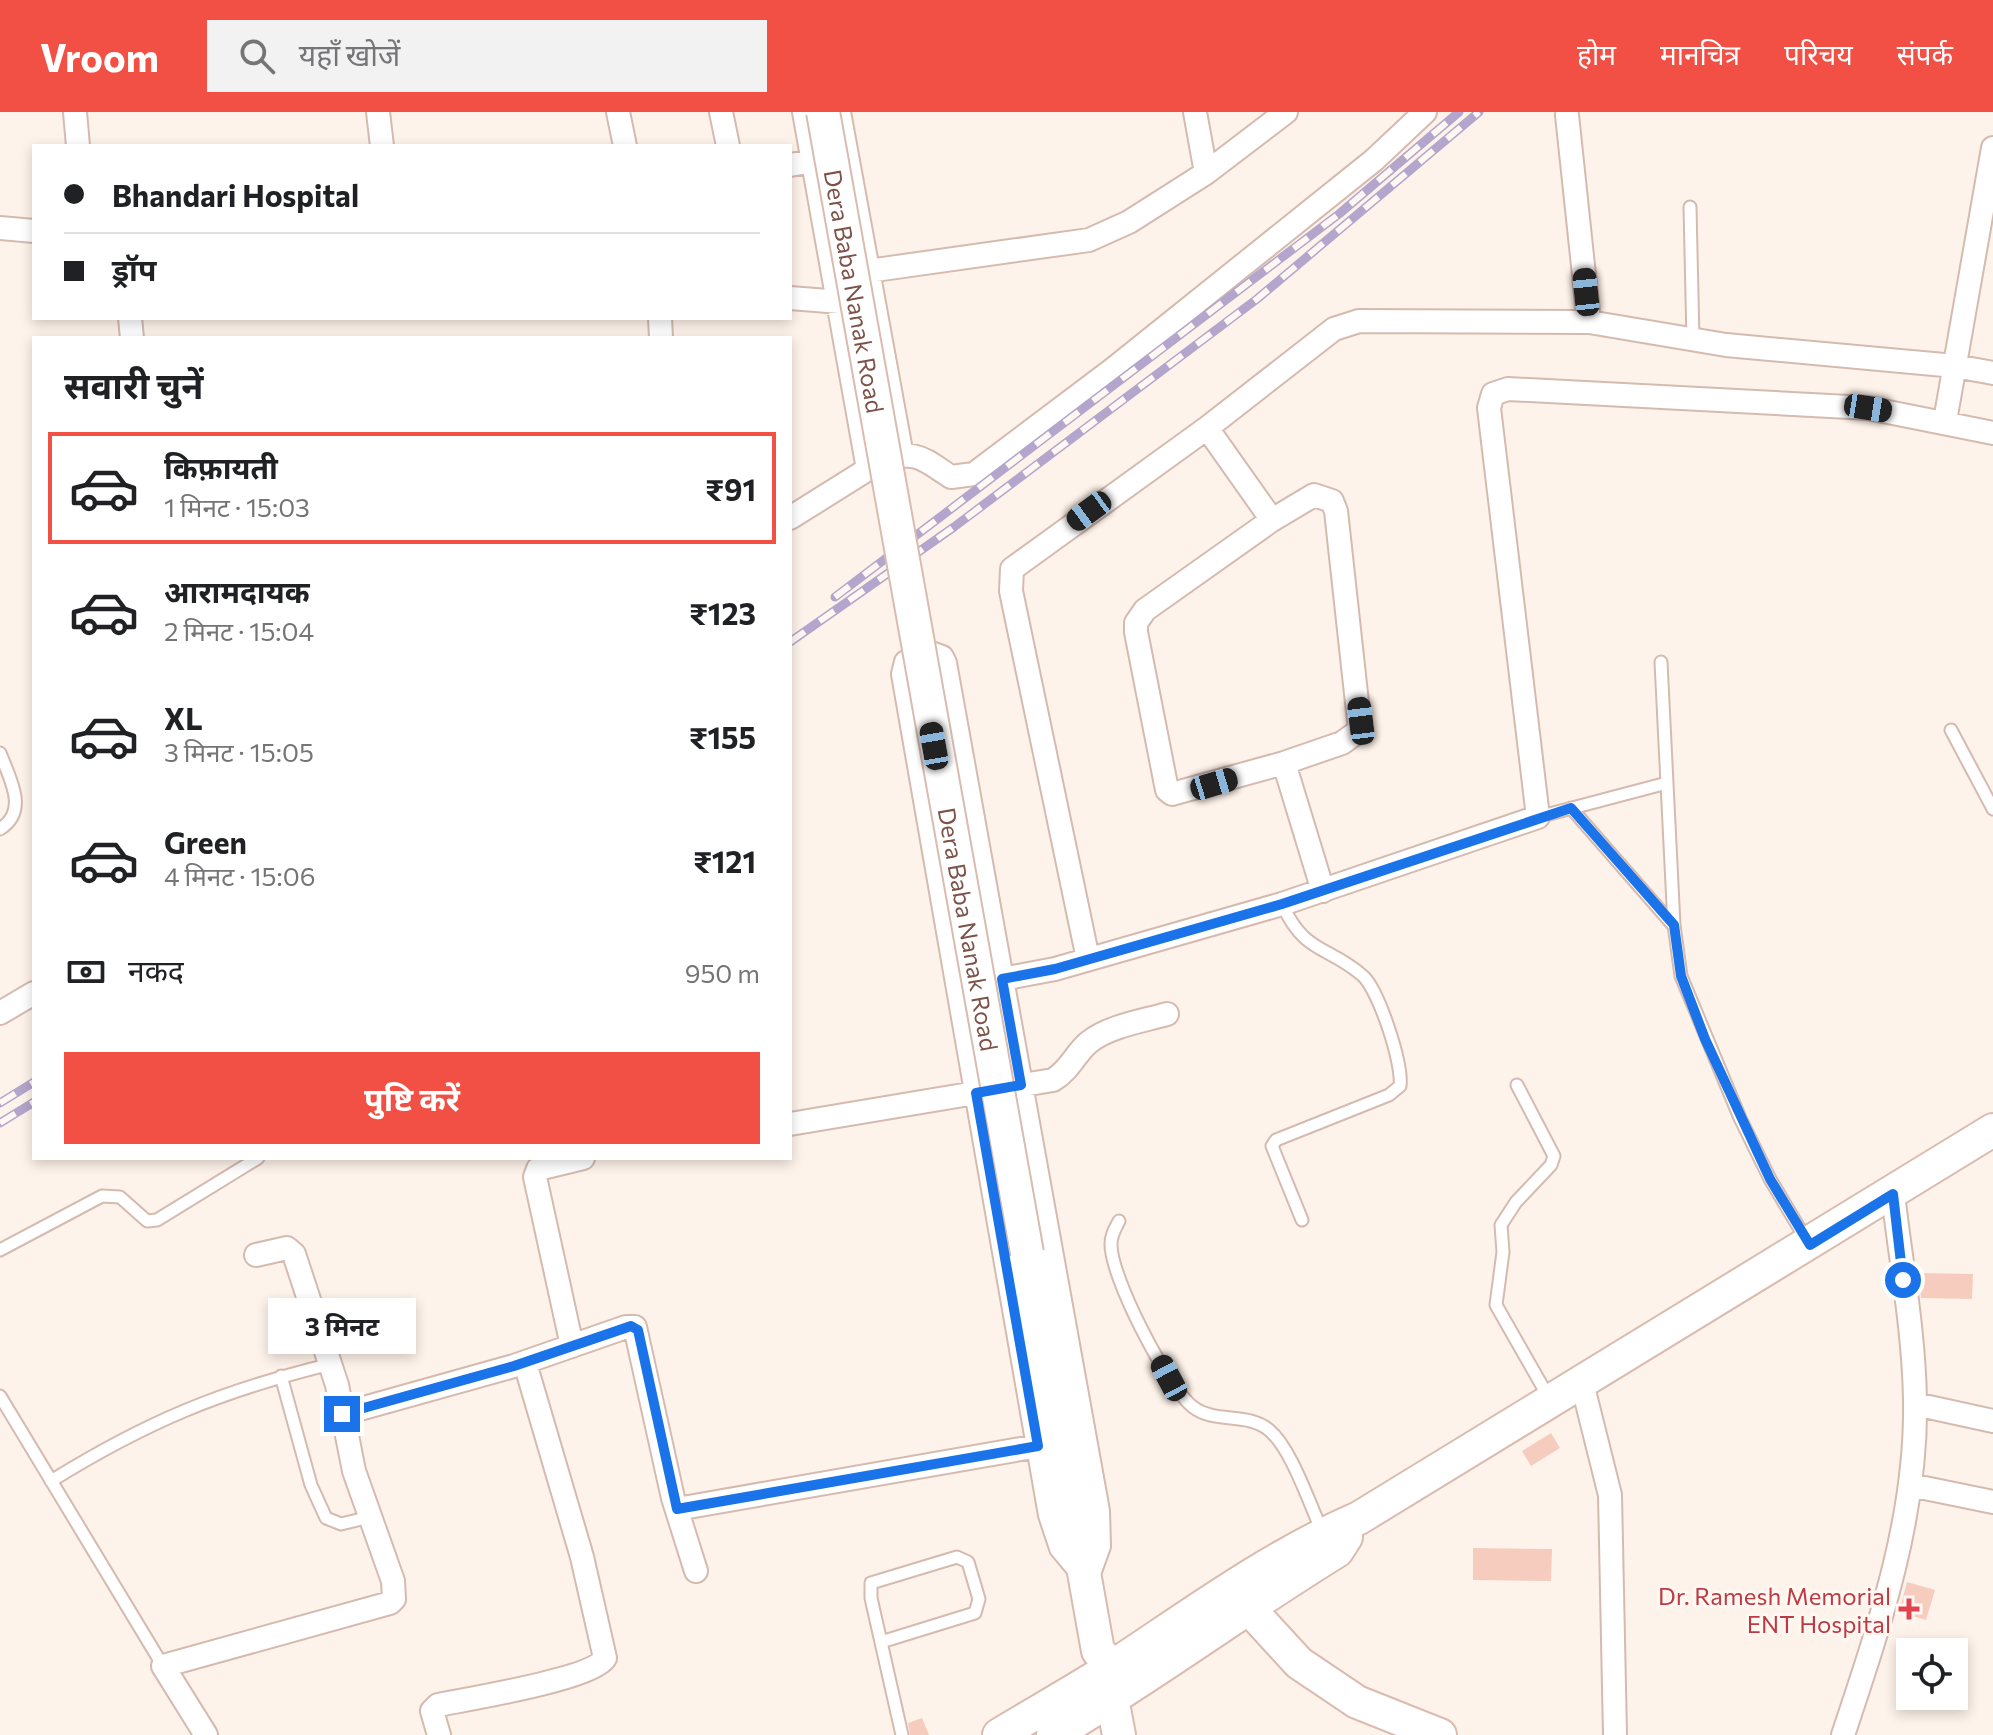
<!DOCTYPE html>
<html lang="hi">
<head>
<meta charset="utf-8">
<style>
  :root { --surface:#fff; --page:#f2f2f2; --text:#202124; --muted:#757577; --line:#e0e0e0; --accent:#f25045 }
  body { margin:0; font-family:Commissioner,"Noto Sans Devanagari",sans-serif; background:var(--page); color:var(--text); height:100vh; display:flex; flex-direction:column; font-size:30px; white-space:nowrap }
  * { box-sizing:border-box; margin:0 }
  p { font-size:26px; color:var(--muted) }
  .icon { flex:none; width:44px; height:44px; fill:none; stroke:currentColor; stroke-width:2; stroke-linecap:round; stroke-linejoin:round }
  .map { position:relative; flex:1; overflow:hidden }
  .side { position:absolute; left:32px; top:224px; width:760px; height:824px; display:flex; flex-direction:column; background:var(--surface); border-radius:0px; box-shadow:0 4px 12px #0003 }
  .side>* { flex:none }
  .hud { position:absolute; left:32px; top:32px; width:760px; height:176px; border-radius:0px; box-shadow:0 4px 12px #0003; display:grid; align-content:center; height:176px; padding:0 32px; background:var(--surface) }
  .buttons { position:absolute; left:1896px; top:1526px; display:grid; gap:16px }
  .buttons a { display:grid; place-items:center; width:72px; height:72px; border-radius:0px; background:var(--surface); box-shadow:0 4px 12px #0003; font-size:40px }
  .end { position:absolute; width:36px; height:36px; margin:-18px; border:10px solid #1a73e8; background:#fff; box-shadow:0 0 0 4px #fff }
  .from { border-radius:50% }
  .bubble { position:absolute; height:56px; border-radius:0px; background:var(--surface); box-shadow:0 4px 12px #0003; font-size:26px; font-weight:700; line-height:56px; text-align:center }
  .car { position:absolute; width:24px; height:48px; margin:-24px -12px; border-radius:10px; box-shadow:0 0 6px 2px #0007; background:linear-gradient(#222 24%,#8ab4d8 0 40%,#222 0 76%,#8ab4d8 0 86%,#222 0) }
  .hud b { display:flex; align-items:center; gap:28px; height:76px; font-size:30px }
  .hud b+b { border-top:2px solid var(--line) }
  .hud i { width:20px; height:20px; background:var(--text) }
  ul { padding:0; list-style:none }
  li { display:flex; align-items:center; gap:24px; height:112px; margin:0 16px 12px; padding:0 16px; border:4px solid transparent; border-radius:0px }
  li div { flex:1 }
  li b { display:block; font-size:30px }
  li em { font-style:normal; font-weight:700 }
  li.current { border-color:var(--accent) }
  li>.icon { width:72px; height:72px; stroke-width:1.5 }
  h2 { padding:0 32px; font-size:36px; line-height:96px }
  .pay { display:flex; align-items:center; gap:20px; height:88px; padding:0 32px; font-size:30px }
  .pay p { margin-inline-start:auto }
  .primary-button { display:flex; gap:16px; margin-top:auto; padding:16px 32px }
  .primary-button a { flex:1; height:92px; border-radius:0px; background:var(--accent); color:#fff; font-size:32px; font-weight:700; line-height:92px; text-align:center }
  header { display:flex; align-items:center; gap:48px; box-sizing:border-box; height:112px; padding:0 40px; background:var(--accent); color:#fff }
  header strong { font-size:38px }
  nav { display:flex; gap:44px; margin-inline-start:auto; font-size:28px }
  .search { width:560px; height:72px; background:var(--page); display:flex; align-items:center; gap:20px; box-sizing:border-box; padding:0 28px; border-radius:0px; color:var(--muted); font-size:30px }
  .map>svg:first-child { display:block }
  .building { fill:#f6ccbf }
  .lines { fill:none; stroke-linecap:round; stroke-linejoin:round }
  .lane-casing { stroke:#d5bab0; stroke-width:15 }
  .street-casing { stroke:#d5bab0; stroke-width:26 }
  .secondary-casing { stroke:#dabbaf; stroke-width:36 }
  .lane { stroke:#fff; stroke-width:11 }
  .street { stroke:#fff; stroke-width:22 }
  .secondary { stroke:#fff; stroke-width:32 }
  .rail-casing { stroke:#b3a5cb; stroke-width:9 }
  .rail { stroke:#fff8f2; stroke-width:6; stroke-dasharray:18; stroke-linecap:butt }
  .secondary-bridge-casing { stroke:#dabbaf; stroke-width:36; stroke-linecap:butt }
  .secondary-bridge { stroke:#fff; stroke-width:32 }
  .route { stroke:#1a73e8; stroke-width:10 }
  .health-dot { fill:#e0444e; stroke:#fff8f2; stroke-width:3 }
  .labels { text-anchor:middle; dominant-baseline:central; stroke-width:6; stroke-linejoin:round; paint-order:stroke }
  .street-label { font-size:24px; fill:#7d5349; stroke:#fff8f2 }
  .health-label { font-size:24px; fill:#be3a42; stroke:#fff8f2; text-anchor:end }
</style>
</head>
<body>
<header>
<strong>Vroom</strong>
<div class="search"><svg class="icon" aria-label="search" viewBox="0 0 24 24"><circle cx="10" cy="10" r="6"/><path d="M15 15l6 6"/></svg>यहाँ खोजें</div>
<nav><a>होम</a><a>मानचित्र</a><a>परिचय</a><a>संपर्क</a></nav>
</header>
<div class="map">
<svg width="1993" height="1623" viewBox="0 0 1993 1623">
  <rect width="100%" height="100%" fill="#fef3ea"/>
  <path class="building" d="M 1918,1161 L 1973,1162 L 1972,1187 L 1921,1186 Z
    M 1551,1321 L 1560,1336 L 1531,1354 L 1522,1339 Z
    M 1473,1436 L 1552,1437 L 1551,1469 L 1473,1468 Z
    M 1907,1470 L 1935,1478 L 1926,1508 L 1899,1500 Z
    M 922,1606 L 929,1623 L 910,1623 L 908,1611 Z"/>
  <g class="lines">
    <defs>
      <path id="lane" d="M 1690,95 L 1693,228
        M 1661,550 L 1674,813 L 1681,864 L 1740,1006 L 1770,1067 L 1807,1129
        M 1951,618 L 1993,697
        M 0,641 C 10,667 29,699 0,717
        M 1571,696 L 1673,813
        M 1538,705 L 1667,671
        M 1282,792 C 1305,843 1328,833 1363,864 C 1379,879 1403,952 1400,974 L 1389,983 L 1276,1028 L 1272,1034 L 1302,1108
        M 1517,973 L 1554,1044 L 1551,1053 L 1516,1090 L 1501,1113 L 1503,1140 L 1496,1193 L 1549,1286
        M 1119,1109 C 1115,1117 1111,1123 1111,1132 C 1110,1164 1168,1276 1193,1295 C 1215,1312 1248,1300 1269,1318 C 1292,1337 1310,1394 1323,1421
        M 0,1138 L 102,1084 L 120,1085 L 147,1109 L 157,1108 L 258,1046
        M 281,1264 L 311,1373 L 326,1406 L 341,1412 L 370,1405
        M 0,1284 L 163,1554
        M 51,1369 C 148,1309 221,1279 331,1252
        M 881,1530 L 975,1501 L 979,1487 L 968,1450 L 957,1445 L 871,1471 L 871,1486 L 902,1623"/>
      <path id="street" d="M 75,0 L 78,34
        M 378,0 L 382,34
        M 618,0 L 625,34
        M 721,0 L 728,34
        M 804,0 L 868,357
        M 839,0 L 902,344
        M 1195,0 L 1206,61
        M 1567,3 L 1589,210
        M 790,53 L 813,49
        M 0,116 L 34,119
        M 868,159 L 1089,128 L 1129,110 L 1206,61 L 1286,0
        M 790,186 L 853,191
        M 130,206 L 132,226
        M 660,206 L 661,226
        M 1945,309 L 1993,36
        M 1207,316 L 1272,408 L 1314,383 L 1332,389 L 1336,399 L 1360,618 L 1342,631 L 1284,651 L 1323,779
        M 790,406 L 881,349 C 917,337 923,347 951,365 L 974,362 L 1112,258 L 1374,48 L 1425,0
        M 1272,408 L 1145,498 L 1136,511 L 1136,520 L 1167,678 L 1172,682 L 1284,651
        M 931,541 L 942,545 L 945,551 L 1098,1399 L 1099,1434 L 1087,1467 L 1061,1436 L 1050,1403 L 903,562 L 906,550 Z
        M 1088,847 L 1011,479 L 1012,457 L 1207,316 L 1334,217 L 1359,209 L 1589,210 L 1726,233 L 1955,254 L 1993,261
        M 1002,867 L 1055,857 L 1282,792 L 1538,705 L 1489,296 L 1493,282 L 1508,277 L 1868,296 L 1993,321
        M 0,901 L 34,881
        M 790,1012 L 1053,968 C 1070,958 1075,942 1088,931 C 1108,914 1143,909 1167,902
        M 572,1234 L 535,1065 L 538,1057 L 583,1046
        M 1584,1279 L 1610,1383 L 1615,1623
        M 1915,1292 L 1993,1309
        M 342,1302 L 514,1254 L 626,1215 L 635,1215 L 673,1386 L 696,1459
        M 1910,1373 L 1993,1390
        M 677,1397 L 1038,1334
        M 206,1623 L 163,1554 L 390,1491 L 394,1487 L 393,1469 L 354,1359 L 337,1273 L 294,1142 L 287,1136 L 256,1143
        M 439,1623 L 432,1599 L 438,1593 C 468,1587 592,1567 605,1546 L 582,1445 L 525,1251
        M 1843,1623 C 1879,1515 1917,1405 1915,1289 C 1914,1220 1901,1151 1893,1082"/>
      <path id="secondary" d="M 1027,1141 L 1098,1539 L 1104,1545 L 1119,1623
        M 1233,1479 L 1299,1551 L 1357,1590 L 1440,1623
        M 999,1623 C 1035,1601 1073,1580 1109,1557 C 1191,1503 1269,1445 1359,1406 L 1993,1018
        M 1053,1623 C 1150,1566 1241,1498 1337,1439 L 1346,1425"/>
    </defs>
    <use href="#lane" class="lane-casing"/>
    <use href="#street" class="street-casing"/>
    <use href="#secondary" class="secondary-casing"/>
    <use href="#lane" class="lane"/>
    <use href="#street" class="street"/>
    <use href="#secondary" class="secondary"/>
    <defs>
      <path id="rail" d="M 835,485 L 1339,102 L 1459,0
        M 790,530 L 954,415 L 1257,187 L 1479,0
        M 0,991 L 34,970
        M 0,1011 L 34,990"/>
    </defs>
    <use href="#rail" class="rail-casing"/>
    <use href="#rail" class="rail"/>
    <defs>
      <g id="secondary-bridge">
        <path id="s1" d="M 823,0 L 1027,1141"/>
      </g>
    </defs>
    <use href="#secondary-bridge" class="secondary-bridge-casing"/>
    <use href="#secondary-bridge" class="secondary-bridge"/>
  </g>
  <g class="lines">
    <path class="route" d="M 342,1302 L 514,1254 L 631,1214 L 638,1218 L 677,1397 L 1038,1334 L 976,981 L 1021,973 L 1002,867 L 1055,857 L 1282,792 L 1571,696 L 1674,813 L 1681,864 L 1705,927 L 1770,1067 L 1810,1133 L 1893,1082 L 1903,1168"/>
  </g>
  <path class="health-dot" d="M1905 1485h8v8h8v8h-8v8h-8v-8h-8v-8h8z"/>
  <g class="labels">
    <g class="street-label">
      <text stroke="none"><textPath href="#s1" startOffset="182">Dera Baba Nanak Road</textPath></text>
      <text stroke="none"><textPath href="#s1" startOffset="830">Dera Baba Nanak Road</textPath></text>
    </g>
    <g class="health-label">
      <text x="1891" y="1483">Dr. Ramesh Memorial<tspan x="1891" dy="28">ENT Hospital</tspan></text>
    </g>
  </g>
</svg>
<div class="buttons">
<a><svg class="icon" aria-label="locate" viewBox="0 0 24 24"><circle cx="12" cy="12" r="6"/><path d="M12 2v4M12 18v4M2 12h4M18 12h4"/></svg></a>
</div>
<i class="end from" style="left:1903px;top:1168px"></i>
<i class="end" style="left:342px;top:1302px"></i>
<div class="bubble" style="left:268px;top:1186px;width:148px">3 मिनट</div>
<i class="car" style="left:1586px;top:180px;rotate:354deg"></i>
<i class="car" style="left:1868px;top:296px;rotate:99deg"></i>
<i class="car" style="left:1089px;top:399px;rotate:234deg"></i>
<i class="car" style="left:1361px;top:609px;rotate:353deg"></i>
<i class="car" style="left:934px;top:634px;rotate:350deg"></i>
<i class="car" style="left:1214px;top:672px;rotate:73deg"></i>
<i class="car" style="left:1169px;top:1266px;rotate:332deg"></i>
<div class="hud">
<b><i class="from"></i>Bhandari Hospital</b>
<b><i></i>ड्रॉप</b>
</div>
<section class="side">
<h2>सवारी चुनें</h2>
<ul>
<li class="current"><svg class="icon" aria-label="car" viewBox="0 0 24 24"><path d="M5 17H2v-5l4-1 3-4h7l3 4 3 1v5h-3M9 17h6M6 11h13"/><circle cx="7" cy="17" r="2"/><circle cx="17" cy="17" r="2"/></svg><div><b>किफ़ायती</b><p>1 मिनट · 15:03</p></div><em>₹91</em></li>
<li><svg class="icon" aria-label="car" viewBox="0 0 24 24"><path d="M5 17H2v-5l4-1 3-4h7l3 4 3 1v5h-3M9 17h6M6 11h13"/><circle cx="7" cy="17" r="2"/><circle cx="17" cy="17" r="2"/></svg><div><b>आरामदायक</b><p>2 मिनट · 15:04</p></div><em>₹123</em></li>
<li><svg class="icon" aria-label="car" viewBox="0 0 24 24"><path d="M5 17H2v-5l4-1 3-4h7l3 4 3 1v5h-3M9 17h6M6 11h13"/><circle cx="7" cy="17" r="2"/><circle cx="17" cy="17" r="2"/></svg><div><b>XL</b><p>3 मिनट · 15:05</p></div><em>₹155</em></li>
<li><svg class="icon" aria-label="car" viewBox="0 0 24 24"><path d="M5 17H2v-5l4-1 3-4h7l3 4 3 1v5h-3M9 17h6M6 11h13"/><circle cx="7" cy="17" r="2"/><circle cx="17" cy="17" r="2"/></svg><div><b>Green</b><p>4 मिनट · 15:06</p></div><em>₹121</em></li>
</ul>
<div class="pay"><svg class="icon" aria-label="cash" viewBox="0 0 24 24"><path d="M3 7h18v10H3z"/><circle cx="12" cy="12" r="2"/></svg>नकद<p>950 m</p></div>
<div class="primary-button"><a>पुष्टि करें</a></div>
</section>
</div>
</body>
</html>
